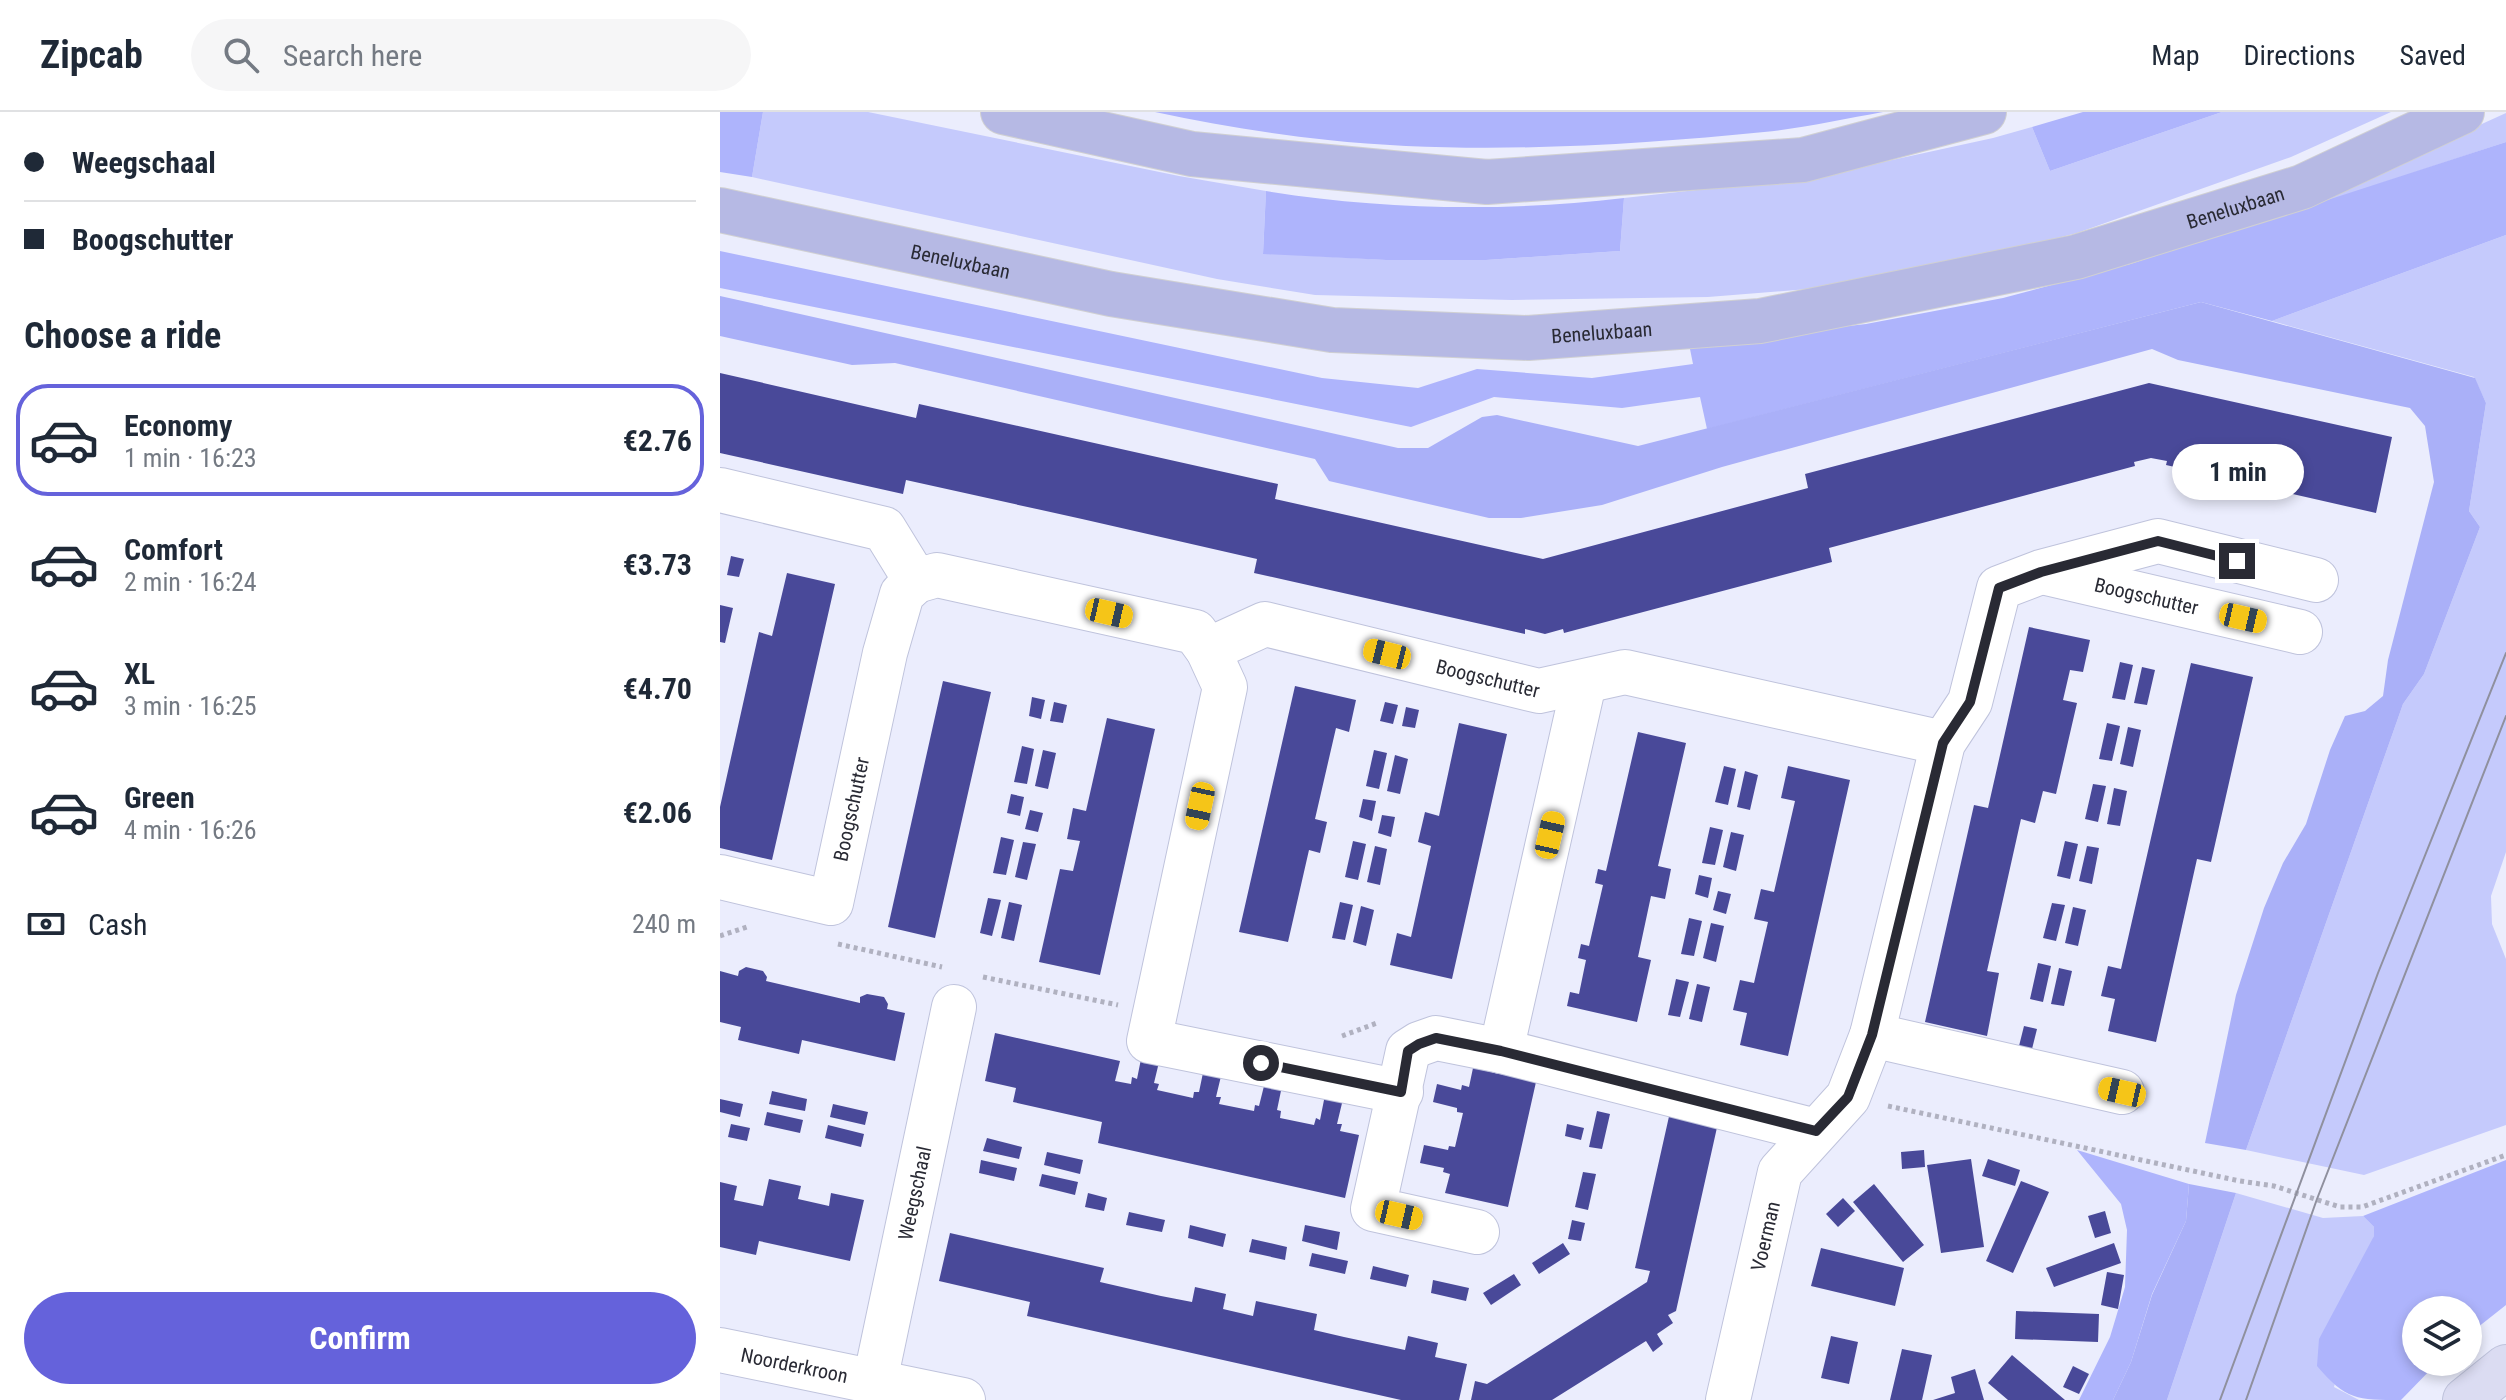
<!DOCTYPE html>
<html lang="en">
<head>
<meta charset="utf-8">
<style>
  :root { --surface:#fff; --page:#f6f6f7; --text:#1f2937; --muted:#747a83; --line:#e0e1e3; --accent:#6562db }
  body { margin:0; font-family:"Roboto Condensed",sans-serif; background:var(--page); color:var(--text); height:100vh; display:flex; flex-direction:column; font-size:30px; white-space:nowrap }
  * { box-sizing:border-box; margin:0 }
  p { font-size:26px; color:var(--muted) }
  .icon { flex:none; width:44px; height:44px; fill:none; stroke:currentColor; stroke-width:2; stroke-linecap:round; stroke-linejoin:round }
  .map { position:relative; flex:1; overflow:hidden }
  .sheet { display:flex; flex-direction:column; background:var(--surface); width:720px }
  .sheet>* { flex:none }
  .top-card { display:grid; align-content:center; height:176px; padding:0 24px; background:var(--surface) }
  .tools { position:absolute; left:1682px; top:1184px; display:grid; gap:16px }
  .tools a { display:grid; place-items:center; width:80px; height:80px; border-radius:50%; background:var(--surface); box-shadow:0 4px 12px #0003; font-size:40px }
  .end { position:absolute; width:36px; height:36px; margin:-18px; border:10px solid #292a34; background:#fff; box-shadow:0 0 0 4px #fff }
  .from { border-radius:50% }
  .bubble { position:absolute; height:56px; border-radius:28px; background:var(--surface); box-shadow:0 4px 12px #0003; font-size:26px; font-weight:700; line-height:56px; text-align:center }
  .car { position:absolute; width:24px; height:48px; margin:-24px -12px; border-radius:10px; box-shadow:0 0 6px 2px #0007; background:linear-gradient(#f5c518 24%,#345 0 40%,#f5c518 0 76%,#345 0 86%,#f5c518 0) }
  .top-card b { display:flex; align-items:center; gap:28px; height:76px; font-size:30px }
  .top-card b+b { border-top:2px solid var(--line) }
  .top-card i { width:20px; height:20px; background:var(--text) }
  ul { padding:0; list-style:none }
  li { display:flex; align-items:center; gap:24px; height:112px; margin:0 16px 12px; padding:0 8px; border:4px solid transparent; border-radius:32px }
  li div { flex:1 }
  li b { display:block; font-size:30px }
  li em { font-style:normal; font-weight:700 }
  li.selected { border-color:var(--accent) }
  li>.icon { width:72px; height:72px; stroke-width:1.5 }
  h2 { padding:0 24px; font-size:36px; line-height:96px }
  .pay { display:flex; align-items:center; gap:20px; height:88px; padding:0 24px; font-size:30px }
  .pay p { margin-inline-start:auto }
  .button { display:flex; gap:16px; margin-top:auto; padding:16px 24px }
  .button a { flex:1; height:92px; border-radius:48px; background:var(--accent); color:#fff; font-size:32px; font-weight:700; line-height:92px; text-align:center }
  header { display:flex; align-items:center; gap:48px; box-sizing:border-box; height:112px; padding:0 40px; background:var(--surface); border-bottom:2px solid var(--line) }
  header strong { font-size:38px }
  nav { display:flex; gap:44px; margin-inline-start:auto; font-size:28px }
  .search { width:560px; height:72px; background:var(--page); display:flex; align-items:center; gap:20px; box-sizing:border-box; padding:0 28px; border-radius:44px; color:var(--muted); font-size:30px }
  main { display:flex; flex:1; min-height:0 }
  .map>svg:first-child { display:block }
  .green { fill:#c5cafc }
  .forest { fill:#aeb4fc }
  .water { fill:#aab0f8 }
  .building { fill:#494999 }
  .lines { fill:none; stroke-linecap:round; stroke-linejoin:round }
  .street-casing { stroke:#bfc3dc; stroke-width:46 }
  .secondary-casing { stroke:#bfc3dc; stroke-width:46 }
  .primary-casing { stroke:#d0d0d2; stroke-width:46 }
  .path { stroke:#b0b1c0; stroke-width:5; stroke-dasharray:4 4; stroke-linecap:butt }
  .street { stroke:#fff; stroke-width:44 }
  .secondary { stroke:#dbdcf2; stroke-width:44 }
  .primary { stroke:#b6b9e4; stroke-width:44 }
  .tram { stroke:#8f909e; stroke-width:2 }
  .route { stroke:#292a34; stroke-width:10 }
  .labels { text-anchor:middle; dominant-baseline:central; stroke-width:8; stroke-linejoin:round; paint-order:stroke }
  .street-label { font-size:20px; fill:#292a34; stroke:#fff }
</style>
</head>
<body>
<header>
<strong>Zipcab</strong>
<div class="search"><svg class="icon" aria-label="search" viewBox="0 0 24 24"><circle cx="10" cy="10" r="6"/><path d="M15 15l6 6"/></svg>Search here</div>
<nav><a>Map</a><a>Directions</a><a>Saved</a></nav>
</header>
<main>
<section class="sheet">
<div class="top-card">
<b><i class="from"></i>Weegschaal</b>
<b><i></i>Boogschutter</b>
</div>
<h2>Choose a ride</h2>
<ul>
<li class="selected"><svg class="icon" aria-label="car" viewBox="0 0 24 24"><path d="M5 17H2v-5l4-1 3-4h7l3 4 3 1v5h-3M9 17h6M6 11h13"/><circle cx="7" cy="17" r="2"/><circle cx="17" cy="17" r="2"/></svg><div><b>Economy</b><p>1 min · 16:23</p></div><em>€2.76</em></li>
<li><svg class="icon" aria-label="car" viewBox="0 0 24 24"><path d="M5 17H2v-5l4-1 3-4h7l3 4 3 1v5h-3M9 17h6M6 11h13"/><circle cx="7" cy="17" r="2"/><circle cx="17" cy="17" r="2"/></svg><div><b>Comfort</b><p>2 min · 16:24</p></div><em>€3.73</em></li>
<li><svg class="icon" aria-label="car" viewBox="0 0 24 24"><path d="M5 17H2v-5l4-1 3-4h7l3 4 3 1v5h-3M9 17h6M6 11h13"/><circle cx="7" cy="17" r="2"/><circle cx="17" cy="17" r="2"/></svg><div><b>XL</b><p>3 min · 16:25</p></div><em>€4.70</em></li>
<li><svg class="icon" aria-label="car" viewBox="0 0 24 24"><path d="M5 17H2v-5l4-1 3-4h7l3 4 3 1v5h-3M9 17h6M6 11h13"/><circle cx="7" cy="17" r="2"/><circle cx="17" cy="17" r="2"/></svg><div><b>Green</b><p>4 min · 16:26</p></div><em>€2.06</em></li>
</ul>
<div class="pay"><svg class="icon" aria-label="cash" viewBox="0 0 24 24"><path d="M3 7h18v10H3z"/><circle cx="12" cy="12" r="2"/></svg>Cash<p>240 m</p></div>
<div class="button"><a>Confirm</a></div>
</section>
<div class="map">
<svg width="1786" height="1288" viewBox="0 0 1786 1288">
  <rect width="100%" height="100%" fill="#ebedfd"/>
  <path class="green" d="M 43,0 L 148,0 L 459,64 L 546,79 L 543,141 L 666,148 L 766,148 L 900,139 L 904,86 L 1094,65 L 1273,26 L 1312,15 L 1330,59 L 1502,0 L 1671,0 L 1571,45 L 1357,121 L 1260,146 L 1088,177 L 988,185 L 792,188 L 595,183 L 497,167 L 32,65 Z
    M 1786,1 L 1786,30 L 1553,107 Z
    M 1786,123 L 1786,740 L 1771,784 L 1772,812 L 1786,847 L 1786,1013 L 1644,1063 L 1526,1038 L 1683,592 L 1704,562 L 1760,415 L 1749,399 L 1766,291 L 1754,265 L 1552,209 Z
    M 1516,1081 L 1603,1106 L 1643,1104 L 1654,1115 L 1654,1124 L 1614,1275 L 1639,1288 L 1447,1288 Z"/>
  <path class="forest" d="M 0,0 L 43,0 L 32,65 L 0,60 Z
    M 435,0 L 1163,0 C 1124,7 1084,16 1044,20 C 905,34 747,43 608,28 C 550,22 492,12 435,0 Z
    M 1363,0 L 1502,0 L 1330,59 L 1312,15 Z
    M 1786,30 L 1786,123 L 1552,209 L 1481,190 L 987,317 L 980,285 L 902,296 L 774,285 L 691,315 L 0,176 L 0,139 L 602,266 L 698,276 L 757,257 L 872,266 L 973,252 L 969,232 L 1146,212 L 1283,186 L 1410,152 Z
    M 546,79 C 664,98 785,100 904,86 L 900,139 L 766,148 L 666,148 L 543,142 Z
    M 1357,1038 L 1469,1072 L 1466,1109 L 1432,1182 L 1411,1250 L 1393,1288 L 1359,1288 L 1390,1225 L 1405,1175 L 1407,1118 L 1401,1092 Z
    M 1786,1048 L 1786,1193 L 1748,1223 L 1748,1198 L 1696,1198 L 1696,1250 L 1718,1250 L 1681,1288 C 1637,1288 1626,1288 1597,1254 L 1599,1227 L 1654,1124 L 1654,1115 L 1643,1104 Z"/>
  <path class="water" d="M 0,184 L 678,336 L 708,336 L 762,305 L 777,303 L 918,334 L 1481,190 L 1755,266 L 1766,291 L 1749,399 L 1760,415 L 1704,562 L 1683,592 L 1526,1038 L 1485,1031 L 1516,883 L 1544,796 L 1563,751 L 1586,712 L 1610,638 L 1625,604 L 1645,599 L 1663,584 L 1668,548 L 1714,370 L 1705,314 L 1690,296 L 1458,248 L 1432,237 L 1002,355 L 882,393 L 801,406 L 769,406 L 609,369 L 595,347 L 175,251 L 132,253 L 0,224 Z
    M 1469,1072 L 1516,1081 L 1447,1288 L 1393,1288 L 1411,1250 L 1432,1183 L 1466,1109 Z"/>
  <path class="building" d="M 0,261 L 196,306 L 199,292 L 558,372 L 555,387 L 823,447 L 1088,376 L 1085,362 L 1429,271 L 1672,325 L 1656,401 L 1446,353 L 1447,349 L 1431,346 L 1414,350 L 1415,354 L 1109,436 L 1112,450 L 844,521 L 843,517 L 825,522 L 805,517 L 805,522 L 534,461 L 537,447 L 362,407 L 186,368 L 183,382 L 0,341 Z
    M 11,444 L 24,447 L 19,465 L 7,463 Z
    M 67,461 L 115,472 L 52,748 L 0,736 L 0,695 L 39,520 L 52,524 Z
    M 0,493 L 13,496 L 5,531 L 0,530 Z
    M 1309,515 L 1370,528 L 1363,560 L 1350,558 L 1343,588 L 1357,591 L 1336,682 L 1323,679 L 1315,711 L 1301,707 L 1267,859 L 1279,861 L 1267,924 L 1205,910 L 1254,693 L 1268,696 Z
    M 1400,550 L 1413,553 L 1405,588 L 1392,586 Z
    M 1471,551 L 1533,565 L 1491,750 L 1477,747 L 1436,930 L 1388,919 L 1395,887 L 1381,884 L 1388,854 L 1401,857 Z
    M 1422,555 L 1435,558 L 1427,593 L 1414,591 Z
    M 223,569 L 271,580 L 215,826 L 168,815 Z
    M 575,574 L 636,588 L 629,620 L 616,616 L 595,707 L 607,710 L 600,741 L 589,738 L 568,830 L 519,820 Z
    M 312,585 L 325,588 L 321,607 L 309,604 Z
    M 334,590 L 347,593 L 343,611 L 330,609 Z
    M 665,590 L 678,593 L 673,612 L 660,609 Z
    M 686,595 L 699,598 L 695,616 L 682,614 Z
    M 387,606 L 435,617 L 380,863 L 319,850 L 340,757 L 353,759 L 360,729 L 347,727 L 353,696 L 366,699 Z
    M 739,611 L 787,622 L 732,867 L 670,853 L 677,821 L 691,825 L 711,734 L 698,730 L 705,700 L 719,704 Z
    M 1387,611 L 1400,614 L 1392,649 L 1379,647 Z
    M 1408,615 L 1421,618 L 1413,655 L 1400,652 Z
    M 918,620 L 966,631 L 938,754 L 951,757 L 945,787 L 931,784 L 918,845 L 931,848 L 917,910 L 847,894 L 850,880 L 859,882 L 866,848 L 858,846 L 861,832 L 869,834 L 883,773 L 875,771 L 878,757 L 886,759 Z
    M 302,634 L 314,637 L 307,672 L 294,670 Z
    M 323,638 L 336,641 L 328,677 L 315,674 Z
    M 654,638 L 667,641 L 659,677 L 646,674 Z
    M 675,643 L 688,647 L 680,682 L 667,679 Z
    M 1004,654 L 1016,657 L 1008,693 L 995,690 Z
    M 1068,654 L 1130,668 L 1068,944 L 1020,933 L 1027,901 L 1013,898 L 1020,868 L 1034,871 L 1048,810 L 1034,807 L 1041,777 L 1054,780 L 1075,689 L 1061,686 Z
    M 1025,659 L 1038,663 L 1030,698 L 1017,695 Z
    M 1373,672 L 1386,674 L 1378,710 L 1365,707 Z
    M 1394,676 L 1407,679 L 1400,714 L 1387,712 Z
    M 291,682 L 304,685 L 300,704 L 287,701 Z
    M 643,687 L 656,689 L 652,709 L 639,705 Z
    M 310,698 L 323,701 L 318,720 L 305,717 Z
    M 662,703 L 675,705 L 671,725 L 658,721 Z
    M 990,715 L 1003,718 L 995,753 L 982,751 Z
    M 1011,720 L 1024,723 L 1016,759 L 1003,755 Z
    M 281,725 L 294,728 L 286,763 L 273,761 Z
    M 633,729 L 646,732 L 638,768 L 625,765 Z
    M 1345,729 L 1358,732 L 1350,767 L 1337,764 Z
    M 303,730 L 316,732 L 307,768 L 295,765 Z
    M 655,734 L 667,737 L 660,773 L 647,770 Z
    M 1367,734 L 1379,736 L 1372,772 L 1359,769 Z
    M 979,763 L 992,766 L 988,786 L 975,782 Z
    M 998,779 L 1011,782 L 1006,802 L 993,798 Z
    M 268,786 L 281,788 L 272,824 L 260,821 Z
    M 289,790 L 302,793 L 294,829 L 281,826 Z
    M 620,790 L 633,793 L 625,828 L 612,826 Z
    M 1332,791 L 1345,793 L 1336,829 L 1323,826 Z
    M 641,794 L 654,798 L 646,834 L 633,830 Z
    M 1353,795 L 1366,798 L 1358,834 L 1345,831 Z
    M 969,806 L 982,809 L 974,844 L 961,842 Z
    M 991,811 L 1004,814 L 996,850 L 983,846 Z
    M 1318,851 L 1331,854 L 1323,890 L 1310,887 Z
    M 26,855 L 43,859 L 47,865 L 46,869 L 140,891 L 140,885 L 147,882 L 164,885 L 168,892 L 167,897 L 185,901 L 175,949 L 82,928 L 79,942 L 18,928 L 21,915 L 0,910 L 0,859 L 18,864 L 19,859 Z
    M 1339,856 L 1352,859 L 1344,894 L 1331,892 Z
    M 956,867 L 969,870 L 960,905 L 948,903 Z
    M 977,872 L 990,875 L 982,910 L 969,907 Z
    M 1304,914 L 1317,917 L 1312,937 L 1299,934 Z
    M 275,921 L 400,949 L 395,969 L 411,972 L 412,965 L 417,967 L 422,942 L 440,946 L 434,971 L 439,972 L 437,978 L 473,986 L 474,980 L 479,980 L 484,956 L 502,960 L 496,985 L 501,985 L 499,992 L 534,999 L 535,993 L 539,994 L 545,970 L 562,974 L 557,998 L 561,999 L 560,1006 L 594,1013 L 596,1006 L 600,1008 L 605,983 L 623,987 L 617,1012 L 622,1012 L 620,1019 L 639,1023 L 625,1086 L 378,1031 L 382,1010 L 293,990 L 296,976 L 265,969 Z
    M 753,956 L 816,970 L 788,1095 L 725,1081 L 730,1062 L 723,1060 L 724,1056 L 700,1051 L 704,1033 L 728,1038 L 729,1034 L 735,1035 L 743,1001 L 737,1000 L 737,996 L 713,990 L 717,972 L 741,978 L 742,973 L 749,975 Z
    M 52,979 L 87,987 L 85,999 L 49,992 Z
    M 0,987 L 23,992 L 20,1005 L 0,1000 Z
    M 113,992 L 148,1000 L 145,1013 L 110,1005 Z
    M 877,999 L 890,1002 L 882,1037 L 869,1035 Z
    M 47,1000 L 83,1008 L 80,1021 L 44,1013 Z
    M 950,1000 L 998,1011 L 956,1199 L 948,1203 L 953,1211 L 937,1222 L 943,1232 L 933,1240 L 926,1229 L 832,1288 L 751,1288 L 755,1269 L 767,1272 L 927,1170 L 930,1159 L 915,1156 Z
    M 11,1012 L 30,1016 L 27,1029 L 8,1025 Z
    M 847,1012 L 864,1016 L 861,1028 L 845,1024 Z
    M 108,1013 L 144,1022 L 141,1035 L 105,1026 Z
    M 267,1026 L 302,1035 L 299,1047 L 263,1039 Z
    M 1204,1038 L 1205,1055 L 1182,1057 L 1181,1040 Z
    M 327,1040 L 363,1048 L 360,1062 L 324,1053 Z
    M 1251,1047 L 1264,1135 L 1221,1141 L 1207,1053 Z
    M 1268,1047 L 1300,1058 L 1295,1074 L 1262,1064 Z
    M 261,1048 L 297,1056 L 294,1069 L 259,1061 Z
    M 863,1060 L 876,1062 L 868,1098 L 855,1095 Z
    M 322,1062 L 358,1070 L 355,1083 L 319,1074 Z
    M 49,1067 L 81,1074 L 78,1087 L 109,1094 L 111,1081 L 144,1088 L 130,1149 L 39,1129 L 36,1143 L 0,1135 L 0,1070 L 17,1074 L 14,1088 L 43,1094 Z
    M 1301,1069 L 1329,1080 L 1293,1161 L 1266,1149 Z
    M 1154,1072 L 1204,1133 L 1183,1150 L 1133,1090 Z
    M 368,1081 L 387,1086 L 384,1099 L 365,1095 Z
    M 1123,1086 L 1135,1099 L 1118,1115 L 1106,1102 Z
    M 1385,1099 L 1391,1121 L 1375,1126 L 1368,1104 Z
    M 409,1100 L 445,1108 L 442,1120 L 406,1113 Z
    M 852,1108 L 865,1111 L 861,1129 L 848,1127 Z
    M 470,1113 L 506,1122 L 503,1135 L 468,1126 Z
    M 585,1113 L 620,1120 L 617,1138 L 582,1129 Z
    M 230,1121 L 384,1156 L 380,1170 L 441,1184 L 472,1190 L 475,1175 L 506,1182 L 503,1197 L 533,1204 L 536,1189 L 597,1202 L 594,1218 L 624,1225 L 685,1238 L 688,1224 L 718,1231 L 715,1245 L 747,1252 L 739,1288 L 681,1288 L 307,1204 L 310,1190 L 219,1169 Z
    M 532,1127 L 567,1135 L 565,1148 L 529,1140 Z
    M 843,1131 L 850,1142 L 819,1162 L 812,1151 Z
    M 1394,1131 L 1401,1151 L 1334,1175 L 1326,1156 Z
    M 1101,1136 L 1184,1156 L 1175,1194 L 1091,1174 Z
    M 592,1141 L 628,1149 L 625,1162 L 589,1154 Z
    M 653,1154 L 689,1163 L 686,1175 L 650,1167 Z
    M 1387,1160 L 1404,1163 L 1398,1197 L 1381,1193 Z
    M 794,1162 L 801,1173 L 771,1193 L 763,1181 Z
    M 713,1168 L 749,1176 L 746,1189 L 711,1181 Z
    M 1296,1199 L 1379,1202 L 1378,1230 L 1295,1227 Z
    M 1111,1224 L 1138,1230 L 1129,1272 L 1101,1266 Z
    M 1182,1237 L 1212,1243 L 1202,1288 L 1170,1288 Z
    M 1292,1243 L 1345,1288 L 1288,1288 L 1268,1271 Z
    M 1353,1254 L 1369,1262 L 1359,1282 L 1343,1275 Z
    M 1255,1257 L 1264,1288 L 1213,1288 L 1235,1281 L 1231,1265 Z"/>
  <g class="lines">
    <defs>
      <g id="street">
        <path d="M 0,378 L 164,417 L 196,469 L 217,463 L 475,520 L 488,538 L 505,575 L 429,929 L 681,980"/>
        <path id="s1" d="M 1327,461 L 1580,520"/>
        <path id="s2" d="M 488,538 L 545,512 L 819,579 L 905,560 L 1223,631"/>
        <path id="s3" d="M 0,765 L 111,791 L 165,541 L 182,482 L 196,469"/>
        <path d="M 1152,923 L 1402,980"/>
        <path d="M 781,939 L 864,571"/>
        <path d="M 757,1120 L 653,1097 L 688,939 L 699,932 L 716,926 L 781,939 L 1096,1019"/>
        <path id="s4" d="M 0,1238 L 243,1288"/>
        <path id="s5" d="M 155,1269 L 234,895"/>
        <path id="s6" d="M 1008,1288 L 1060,1060 L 1128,985 L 1152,923 L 1223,631 L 1250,590 L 1279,476 L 1321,460 L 1438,429 L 1596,468"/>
      </g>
      <path id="secondary" d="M 1745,1288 L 1786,1255"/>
      <g id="primary">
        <path d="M 283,0 L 472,42 L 767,70 L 1083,48 L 1264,0"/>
        <path id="s7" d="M 0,98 L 391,182 L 612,218 L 808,226 L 1040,209 L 1356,145 L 1582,75 L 1742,0"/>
      </g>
    </defs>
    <use href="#street" class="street-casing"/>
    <use href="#secondary" class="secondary-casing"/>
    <use href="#primary" class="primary-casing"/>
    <path class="path" d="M 0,824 L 27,815
      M 118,832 L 222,855
      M 263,865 L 398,893
      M 622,924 L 657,911
      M 1168,994 L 1520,1069 L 1554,1074 L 1620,1095 L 1642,1095 L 1786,1043"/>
    <use href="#street" class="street"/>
    <use href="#secondary" class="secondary"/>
    <use href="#primary" class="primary"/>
    <path class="tram" d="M 1500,1288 L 1658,861 L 1786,541
      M 1526,1288 L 1597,1087 L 1786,604"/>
  </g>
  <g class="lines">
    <path class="route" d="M 541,951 L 681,980 L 688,939 L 699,932 L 716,926 L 781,939 L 1096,1019 L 1128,985 L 1152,923 L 1223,631 L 1250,590 L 1279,476 L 1321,460 L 1438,429 L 1517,449"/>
  </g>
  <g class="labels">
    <g class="street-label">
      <text stroke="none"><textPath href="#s7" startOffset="1542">Beneluxbaan</textPath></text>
      <text stroke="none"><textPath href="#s7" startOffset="246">Beneluxbaan</textPath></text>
      <text stroke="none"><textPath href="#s7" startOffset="894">Beneluxbaan</textPath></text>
      <text stroke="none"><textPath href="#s1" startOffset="102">Boogschutter</textPath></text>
      <text stroke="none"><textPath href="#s2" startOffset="292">Boogschutter</textPath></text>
      <text stroke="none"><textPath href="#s3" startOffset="210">Boogschutter</textPath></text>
      <text stroke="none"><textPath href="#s5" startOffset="192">Weegschaal</textPath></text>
      <text stroke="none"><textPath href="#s6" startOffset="168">Voerman</textPath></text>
      <text stroke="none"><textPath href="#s4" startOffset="76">Noorderkroon</textPath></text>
    </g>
  </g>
</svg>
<div class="tools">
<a><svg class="icon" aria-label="layers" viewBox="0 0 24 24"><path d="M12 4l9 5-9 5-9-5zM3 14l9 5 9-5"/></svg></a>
</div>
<i class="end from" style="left:541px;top:951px"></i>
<i class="end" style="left:1517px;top:449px"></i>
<div class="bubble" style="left:1452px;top:332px;width:132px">1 min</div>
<i class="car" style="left:389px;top:501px;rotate:103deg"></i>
<i class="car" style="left:1523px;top:506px;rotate:103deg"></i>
<i class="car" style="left:667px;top:542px;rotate:284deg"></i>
<i class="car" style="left:480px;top:694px;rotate:192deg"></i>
<i class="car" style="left:830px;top:723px;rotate:13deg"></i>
<i class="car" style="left:1402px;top:980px;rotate:283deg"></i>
<i class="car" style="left:679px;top:1103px;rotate:103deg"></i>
</div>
</main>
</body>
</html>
